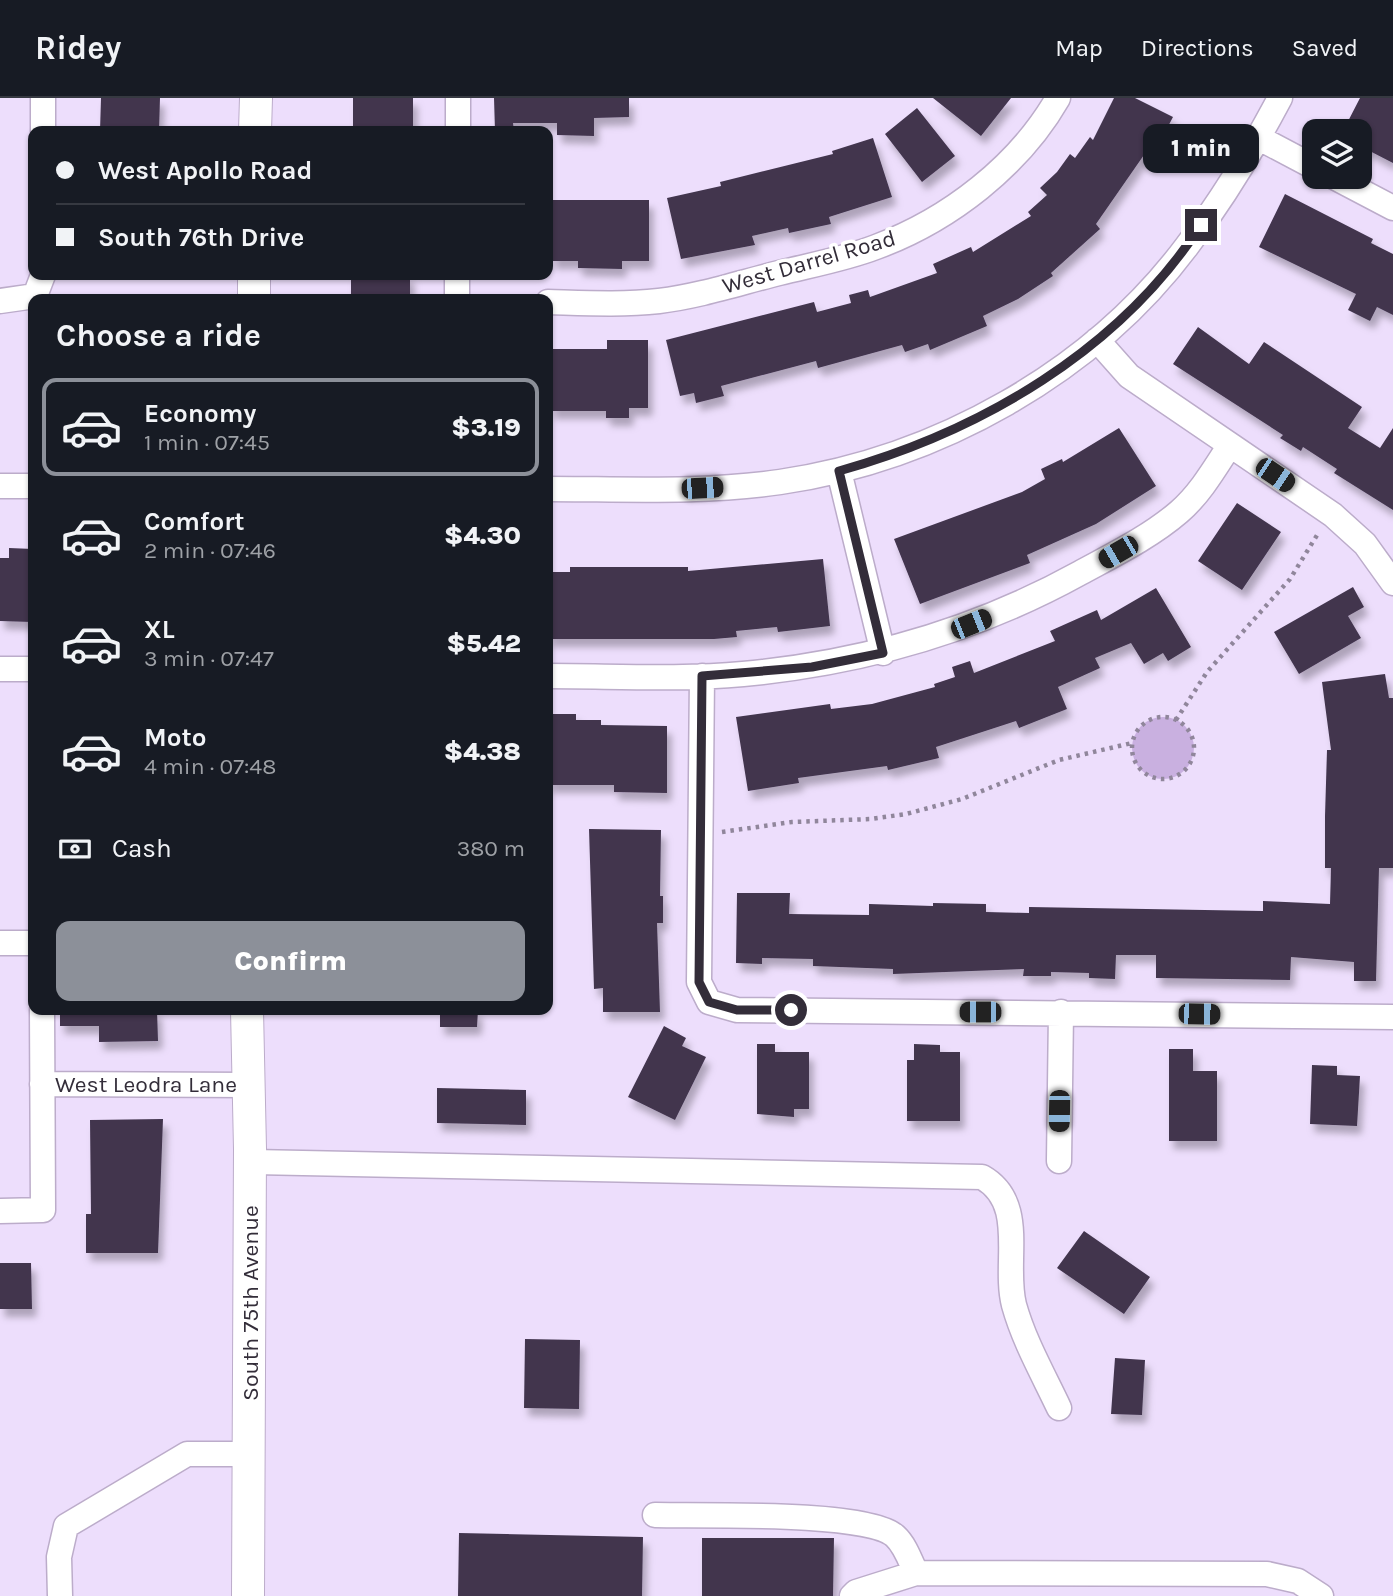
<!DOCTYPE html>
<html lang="en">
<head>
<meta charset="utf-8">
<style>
  :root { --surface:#171b24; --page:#242831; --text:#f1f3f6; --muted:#9ea1a6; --line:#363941; --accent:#8c9099 }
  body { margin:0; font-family:Karla,sans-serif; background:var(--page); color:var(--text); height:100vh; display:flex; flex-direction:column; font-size:26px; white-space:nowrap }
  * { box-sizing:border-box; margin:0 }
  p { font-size:23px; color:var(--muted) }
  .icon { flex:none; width:38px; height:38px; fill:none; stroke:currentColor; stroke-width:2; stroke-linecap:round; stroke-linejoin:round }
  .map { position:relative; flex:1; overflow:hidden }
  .side { position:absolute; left:28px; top:196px; width:525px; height:721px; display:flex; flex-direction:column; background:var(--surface); border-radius:14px; box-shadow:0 2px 5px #0004 }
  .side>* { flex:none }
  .banner { position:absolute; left:28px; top:28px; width:525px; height:154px; border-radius:14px; box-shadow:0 2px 5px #0004; display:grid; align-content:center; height:154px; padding:0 28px; background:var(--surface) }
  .controls { position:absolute; left:1302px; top:21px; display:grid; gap:14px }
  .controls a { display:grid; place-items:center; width:70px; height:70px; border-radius:14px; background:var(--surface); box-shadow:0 2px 5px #0004; font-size:35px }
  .end { position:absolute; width:32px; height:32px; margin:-16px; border:9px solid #332d39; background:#fff; box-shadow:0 0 0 4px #fff }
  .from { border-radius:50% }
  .bubble { position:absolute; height:49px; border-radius:14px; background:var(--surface); box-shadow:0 2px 5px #0004; font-size:23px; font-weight:800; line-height:49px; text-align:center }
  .car { position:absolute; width:21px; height:42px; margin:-21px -10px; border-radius:9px; box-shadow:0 0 5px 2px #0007; background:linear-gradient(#222 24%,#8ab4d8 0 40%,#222 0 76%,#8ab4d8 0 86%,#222 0) }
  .banner b { display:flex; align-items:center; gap:24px; height:66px; font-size:26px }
  .banner b+b { border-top:2px solid var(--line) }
  .banner i { width:18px; height:18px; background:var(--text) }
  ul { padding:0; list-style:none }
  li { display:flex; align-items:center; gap:21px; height:98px; margin:0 14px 10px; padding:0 14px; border:4px solid transparent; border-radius:14px }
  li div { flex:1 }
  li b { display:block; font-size:26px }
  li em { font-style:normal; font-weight:800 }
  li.on { border-color:var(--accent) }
  li>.icon { width:63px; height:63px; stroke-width:1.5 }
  h2 { padding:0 28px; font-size:32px; line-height:84px }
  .pay { display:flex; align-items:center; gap:18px; height:77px; padding:0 28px; font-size:26px }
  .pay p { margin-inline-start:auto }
  .button { display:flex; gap:14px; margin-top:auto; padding:14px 28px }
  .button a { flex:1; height:80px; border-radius:14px; background:var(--accent); color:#fff; font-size:28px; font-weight:800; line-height:80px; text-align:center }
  header { display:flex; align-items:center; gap:42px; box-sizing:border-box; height:98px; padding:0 35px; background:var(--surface); border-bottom:2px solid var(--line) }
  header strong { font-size:33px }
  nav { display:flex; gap:38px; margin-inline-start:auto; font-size:24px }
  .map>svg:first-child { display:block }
  .green { fill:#c9b0e0 }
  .building { fill:#42354e; filter:url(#shadow) }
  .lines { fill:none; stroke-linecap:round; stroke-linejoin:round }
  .minor-casing { stroke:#bcacca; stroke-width:27 }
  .major-casing { stroke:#bcacca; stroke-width:34 }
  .path { stroke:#90869b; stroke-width:4.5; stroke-dasharray:3.5 5; stroke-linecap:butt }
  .minor { stroke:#fff; stroke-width:24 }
  .major { stroke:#fff; stroke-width:32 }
  .route { stroke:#332d39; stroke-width:9 }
  .labels { text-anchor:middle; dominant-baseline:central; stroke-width:7; stroke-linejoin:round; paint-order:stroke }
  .street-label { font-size:23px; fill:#332d39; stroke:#fff }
</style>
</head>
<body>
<header>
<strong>Ridey</strong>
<nav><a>Map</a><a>Directions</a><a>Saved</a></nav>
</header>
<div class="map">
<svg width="1393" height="1498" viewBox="0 0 1393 1498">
  <defs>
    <filter id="shadow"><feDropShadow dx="4.5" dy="8" stdDeviation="3.5" flood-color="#0004"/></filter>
  </defs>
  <rect width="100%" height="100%" fill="#eddefc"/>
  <path class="green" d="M1132 650a31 31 0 1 1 62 0a31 31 0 1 1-62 0Z"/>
  <path class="building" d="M 101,0 L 160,0 L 159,33 L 100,33 Z
    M 353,0 L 413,0 L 413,33 L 353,33 Z
    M 494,0 L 629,0 L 629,19 L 594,20 L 594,38 L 557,37 L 557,25 L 513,25 L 514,33 L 495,33 Z
    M 933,0 L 1011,0 L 981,38 Z
    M 1114,0 L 1135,0 L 1173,19 L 1153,57 L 1146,54 L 1096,126 L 1100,131 L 1051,175 L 1053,178 L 1018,201 L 983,218 L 987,228 L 930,252 L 928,246 L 905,254 L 902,247 L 818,270 L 816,263 L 721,288 L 724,298 L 696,305 L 694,295 L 680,298 L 666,242 L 814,204 L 817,214 L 851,205 L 849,197 L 868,192 L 870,199 L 937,175 L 933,166 L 971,149 L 973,154 L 1031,118 L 1028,114 L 1047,97 L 1040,90 L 1057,74 L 1070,56 L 1075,60 L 1090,39 L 1093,42 Z
    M 1360,0 L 1393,0 L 1393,65 L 1360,48 L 1360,33 L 1343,33 Z
    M 917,10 L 955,58 L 922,84 L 885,36 Z
    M 873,40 L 892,99 L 829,119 L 831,126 L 789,135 L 788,130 L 752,138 L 755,147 L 681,161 L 667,100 L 721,88 L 720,84 L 833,56 L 832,53 Z
    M 1285,96 L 1373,141 L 1371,145 L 1393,156 L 1393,217 L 1377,209 L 1370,223 L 1348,212 L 1356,196 L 1259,149 Z
    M 550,102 L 649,102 L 649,163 L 622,163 L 622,171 L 578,170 L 578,163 L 551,163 Z
    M 351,177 L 410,177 L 410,201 L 351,201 Z
    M 1198,229 L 1249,266 L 1264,244 L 1362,309 L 1348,330 L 1380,350 L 1393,330 L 1393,412 L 1334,375 L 1337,371 L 1303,349 L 1301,353 L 1280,340 L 1283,337 L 1173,266 Z
    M 607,242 L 648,242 L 648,310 L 629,310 L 629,320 L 606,320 L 606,313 L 550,313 L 550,251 L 607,251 Z
    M 1119,330 L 1156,388 L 1096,426 L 1027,457 L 1030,465 L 920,506 L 894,441 L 1022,394 L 1045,381 L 1041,371 L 1062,361 L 1063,364 Z
    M 1237,405 L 1281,434 L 1242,492 L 1198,463 Z
    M 9,450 L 33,451 L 32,524 L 0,523 L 0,460 L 9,460 Z
    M 823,461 L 830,528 L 778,534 L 777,529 L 736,533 L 737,539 L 714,541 L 548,541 L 548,474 L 570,474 L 570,469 L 688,469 L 688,473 Z
    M 1353,489 L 1364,509 L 1348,518 L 1361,540 L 1299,576 L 1274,534 Z
    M 1156,490 L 1191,549 L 1168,563 L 1163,555 L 1144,566 L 1131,545 L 1095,560 L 1100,570 L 1058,589 L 1067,611 L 1019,630 L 1016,623 L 936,649 L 939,660 L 888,672 L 887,668 L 798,680 L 799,685 L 748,693 L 736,619 L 830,606 L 831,611 L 872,606 L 935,589 L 934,586 L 955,579 L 952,569 L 970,563 L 974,575 L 1055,543 L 1050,533 L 1097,512 L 1101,522 Z
    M 1385,576 L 1389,600 L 1393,600 L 1393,770 L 1379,770 L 1376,883 L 1354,883 L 1354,864 L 1291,859 L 1290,882 L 1156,880 L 1156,857 L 1116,857 L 1115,881 L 1089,880 L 1089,875 L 1051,874 L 1051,878 L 1023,878 L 1024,871 L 893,876 L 893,871 L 813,868 L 813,861 L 762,860 L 762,866 L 736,865 L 737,795 L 790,795 L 789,816 L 869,817 L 869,806 L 933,808 L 933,805 L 986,806 L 986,814 L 1029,815 L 1029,809 L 1263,813 L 1263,803 L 1330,806 L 1331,770 L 1325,770 L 1325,718 L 1327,652 L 1331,652 L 1322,584 Z
    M 549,616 L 576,616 L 576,622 L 601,622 L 601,627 L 667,628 L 667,695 L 614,694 L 614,687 L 548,687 Z
    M 589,731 L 661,732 L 660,798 L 663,798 L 663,825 L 657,825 L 660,914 L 603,914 L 603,890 L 594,891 Z
    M 60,912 L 157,912 L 158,943 L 99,944 L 99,928 L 60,928 Z
    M 440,912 L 478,912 L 477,929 L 440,929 Z
    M 664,928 L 686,940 L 682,948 L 706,959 L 675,1022 L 628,999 Z
    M 757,946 L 775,946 L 775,954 L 809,954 L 809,1011 L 794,1011 L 794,1019 L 757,1016 Z
    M 914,946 L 940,947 L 940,954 L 960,954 L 960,1023 L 907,1023 L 907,962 L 914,962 Z
    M 1169,951 L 1193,951 L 1193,973 L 1217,973 L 1217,1043 L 1169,1043 Z
    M 1312,967 L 1337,968 L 1337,977 L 1360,978 L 1357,1028 L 1310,1026 Z
    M 437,990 L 526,992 L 526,1027 L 437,1025 Z
    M 163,1021 L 158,1155 L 86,1155 L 86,1116 L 91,1116 L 90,1022 Z
    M 1084,1133 L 1150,1179 L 1124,1216 L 1057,1170 Z
    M 0,1165 L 31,1165 L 32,1211 L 0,1211 Z
    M 525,1241 L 580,1242 L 579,1311 L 524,1310 Z
    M 1115,1260 L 1145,1262 L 1142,1317 L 1111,1316 Z
    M 459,1435 L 643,1439 L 642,1498 L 458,1498 Z
    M 702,1440 L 834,1440 L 833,1498 L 702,1498 Z"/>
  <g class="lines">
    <defs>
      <path id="minor" d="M 43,33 L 43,0
        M 458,33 L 458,0
        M 1259,40 L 1314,69
        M 1334,79 L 1393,110
        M 457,201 L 457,177
        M 0,203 L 35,198 L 43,177
        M 548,204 C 585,205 622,207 659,203 C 700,198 739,185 779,175 C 811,167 845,161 876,149 C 949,122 1019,68 1058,0
        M 1097,242 L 1129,278 L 1333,417 L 1365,446 L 1393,485
        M 839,373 L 883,555
        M 0,388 L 33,388
        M 548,391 C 625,391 704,395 780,384 C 937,361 1092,275 1187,148 C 1222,102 1253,51 1280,0
        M 0,571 L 33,571
        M 548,578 C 613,578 679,582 743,576 C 862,565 975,533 1080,475 C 1113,457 1150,439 1179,414 C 1200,396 1215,370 1230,347
        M 702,578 L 699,884 L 709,904 L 737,912 L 1393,919
        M 0,845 L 33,845
        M 42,986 L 250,987
        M 1059,1063 L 1061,914
        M 250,1064 L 982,1079 C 1028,1105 1003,1164 1014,1207 C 1024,1243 1043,1276 1059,1310
        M 0,1113 L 43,1112 L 42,912
        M 655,1417 C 699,1418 868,1413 895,1438 C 905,1447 910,1462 916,1475
        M 60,1498 L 59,1459 L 66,1428 L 187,1356 L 250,1356
        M 852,1498 L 856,1494 L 916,1475 L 1267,1476 L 1298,1483 L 1321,1498"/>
      <path id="major" d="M 255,33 L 256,0
        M 254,201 L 254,177
        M 247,912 L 250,1051 L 248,1498"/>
    </defs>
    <use href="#minor" class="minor-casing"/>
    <use href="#major" class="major-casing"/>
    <path class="path" d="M1132 650a31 31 0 1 1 62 0a31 31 0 1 1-62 0Z
      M 1176,622 L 1207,574 L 1290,481 L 1319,434
      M 722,734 L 792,724 L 871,721 L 906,716 L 962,701 L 1059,662 L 1132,645"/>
    <use href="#minor" class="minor"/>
    <use href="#major" class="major"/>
  </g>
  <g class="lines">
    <path class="route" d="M 791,912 L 737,912 L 709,904 L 699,884 L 702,578 L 812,569 L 883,555 L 839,373 C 981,333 1119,253 1201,127"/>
  </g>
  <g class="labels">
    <g class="street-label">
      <text transform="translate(809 164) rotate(-16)">West Darrel Road</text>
      <text x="146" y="986">West Leodra Lane</text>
      <text transform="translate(250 1205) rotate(-90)">South 75th Avenue</text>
    </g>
  </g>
</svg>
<div class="controls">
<a><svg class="icon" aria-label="layers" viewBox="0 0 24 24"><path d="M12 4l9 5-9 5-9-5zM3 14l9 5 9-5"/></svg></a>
</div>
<i class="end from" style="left:791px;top:912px"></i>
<i class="end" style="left:1201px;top:127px"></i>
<div class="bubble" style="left:1143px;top:26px;width:116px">1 min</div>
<i class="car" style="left:1275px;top:377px;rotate:124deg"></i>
<i class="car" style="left:702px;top:390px;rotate:87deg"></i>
<i class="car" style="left:1118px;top:454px;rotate:240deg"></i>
<i class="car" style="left:971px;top:526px;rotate:68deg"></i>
<i class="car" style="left:980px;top:914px;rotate:270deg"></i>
<i class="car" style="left:1199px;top:916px;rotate:91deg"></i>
<i class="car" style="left:1059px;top:1013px;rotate:181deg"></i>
<div class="banner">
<b><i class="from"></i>West Apollo Road</b>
<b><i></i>South 76th Drive</b>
</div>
<section class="side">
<h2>Choose a ride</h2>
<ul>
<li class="on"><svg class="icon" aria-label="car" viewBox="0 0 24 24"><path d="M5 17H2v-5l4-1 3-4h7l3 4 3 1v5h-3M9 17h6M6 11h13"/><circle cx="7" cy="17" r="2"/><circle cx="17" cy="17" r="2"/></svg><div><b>Economy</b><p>1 min · 07:45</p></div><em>$3.19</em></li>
<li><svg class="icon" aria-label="car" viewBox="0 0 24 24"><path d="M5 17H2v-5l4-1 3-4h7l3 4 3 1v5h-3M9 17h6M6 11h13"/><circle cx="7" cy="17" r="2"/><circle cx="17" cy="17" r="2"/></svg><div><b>Comfort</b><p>2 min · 07:46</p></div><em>$4.30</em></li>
<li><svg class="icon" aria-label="car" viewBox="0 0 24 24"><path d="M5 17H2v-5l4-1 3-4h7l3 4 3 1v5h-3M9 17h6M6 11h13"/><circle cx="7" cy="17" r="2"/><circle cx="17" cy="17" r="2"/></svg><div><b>XL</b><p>3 min · 07:47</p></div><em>$5.42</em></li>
<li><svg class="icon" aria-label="car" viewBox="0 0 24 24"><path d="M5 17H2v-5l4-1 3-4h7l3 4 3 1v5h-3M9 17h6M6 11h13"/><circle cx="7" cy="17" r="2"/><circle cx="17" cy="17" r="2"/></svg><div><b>Moto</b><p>4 min · 07:48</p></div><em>$4.38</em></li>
</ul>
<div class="pay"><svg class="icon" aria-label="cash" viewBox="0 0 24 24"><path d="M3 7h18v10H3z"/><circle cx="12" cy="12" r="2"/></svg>Cash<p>380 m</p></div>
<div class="button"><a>Confirm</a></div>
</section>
</div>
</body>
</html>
